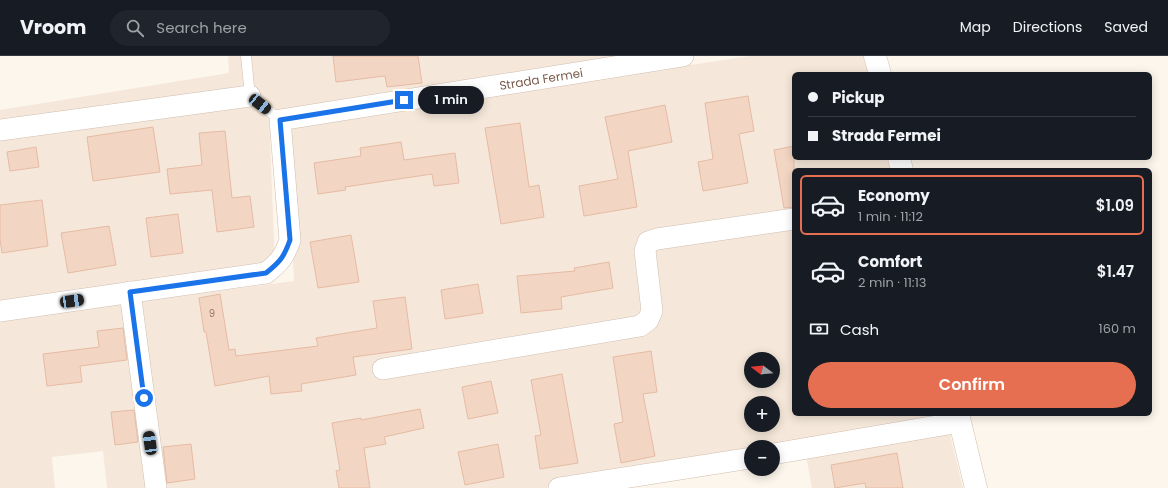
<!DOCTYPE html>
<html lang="en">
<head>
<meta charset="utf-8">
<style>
  :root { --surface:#171b24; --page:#20242c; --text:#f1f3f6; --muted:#9ea1a6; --line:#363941; --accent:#e76f51 }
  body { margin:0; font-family:Poppins,sans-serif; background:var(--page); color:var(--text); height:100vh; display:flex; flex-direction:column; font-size:15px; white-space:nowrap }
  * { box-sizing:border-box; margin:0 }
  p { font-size:13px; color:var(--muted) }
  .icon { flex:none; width:22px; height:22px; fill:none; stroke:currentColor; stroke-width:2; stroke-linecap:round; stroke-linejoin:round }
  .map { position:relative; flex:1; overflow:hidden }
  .panel { position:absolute; left:792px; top:112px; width:360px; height:248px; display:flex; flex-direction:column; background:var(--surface); border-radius:6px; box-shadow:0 2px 10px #0003 }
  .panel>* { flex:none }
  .banner { position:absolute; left:792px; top:16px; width:360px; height:88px; border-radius:6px; box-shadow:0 2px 10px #0003; display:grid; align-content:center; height:88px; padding:0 16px; background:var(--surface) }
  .needle { width:26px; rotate:286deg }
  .fabs { position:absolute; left:744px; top:296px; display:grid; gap:8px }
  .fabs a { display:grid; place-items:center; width:36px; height:36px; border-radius:50%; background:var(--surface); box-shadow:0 2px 10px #0003; font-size:20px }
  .end { position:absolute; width:18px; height:18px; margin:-9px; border:5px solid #1a73e8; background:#fff; box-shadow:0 0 0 2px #fff }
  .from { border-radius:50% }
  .bubble { position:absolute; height:28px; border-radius:14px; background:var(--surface); box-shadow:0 2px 10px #0003; font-size:13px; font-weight:600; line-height:28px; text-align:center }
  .car { position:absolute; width:12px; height:24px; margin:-12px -6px; border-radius:5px; box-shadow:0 0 3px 1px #0007; background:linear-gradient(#222 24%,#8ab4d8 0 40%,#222 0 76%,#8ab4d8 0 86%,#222 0) }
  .banner b { display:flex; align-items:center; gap:14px; height:38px; font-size:15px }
  .banner b+b { border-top:1px solid var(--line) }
  .banner i { width:10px; height:10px; background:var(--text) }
  ul { padding:7px 0 0; list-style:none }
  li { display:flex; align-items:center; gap:12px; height:60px; margin:0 8px 6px; padding:0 8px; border:2px solid transparent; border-radius:6px }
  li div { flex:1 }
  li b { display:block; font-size:15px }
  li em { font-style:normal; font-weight:600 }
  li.on { border-color:var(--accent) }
  li>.icon { width:36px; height:36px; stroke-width:1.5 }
  .pay { display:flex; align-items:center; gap:10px; height:44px; padding:0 16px; font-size:15px }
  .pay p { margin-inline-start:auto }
  .button { display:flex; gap:8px; margin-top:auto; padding:8px 16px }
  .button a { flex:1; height:46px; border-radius:24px; background:var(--accent); color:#fff; font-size:16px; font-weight:600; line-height:46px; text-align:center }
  header { display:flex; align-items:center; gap:24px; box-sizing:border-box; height:56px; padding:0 20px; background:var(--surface); border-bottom:1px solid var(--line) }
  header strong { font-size:19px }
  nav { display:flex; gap:22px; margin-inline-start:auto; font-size:14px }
  .search { width:280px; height:36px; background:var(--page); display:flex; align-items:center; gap:10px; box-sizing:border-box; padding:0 14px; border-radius:22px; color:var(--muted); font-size:15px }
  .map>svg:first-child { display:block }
  .residential { fill:#f5e8da; fill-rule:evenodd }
  .building { fill:#f3d5c3; stroke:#e6bba3 }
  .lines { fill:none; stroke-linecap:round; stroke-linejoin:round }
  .lane-casing { stroke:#d1beb0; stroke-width:11 }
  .street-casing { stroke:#d1beb0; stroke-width:22 }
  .secondary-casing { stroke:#d6c0b0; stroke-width:23 }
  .lane { stroke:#fff; stroke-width:10 }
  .street { stroke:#fff; stroke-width:21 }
  .secondary { stroke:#fff; stroke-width:22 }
  .route { stroke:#1a73e8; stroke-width:5 }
  .labels { text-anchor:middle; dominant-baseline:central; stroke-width:3; stroke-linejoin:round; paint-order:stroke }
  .number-label { font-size:10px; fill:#987a6a }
  .street-label { font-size:12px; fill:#7a5c4d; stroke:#fffaf3 }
</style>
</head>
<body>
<header>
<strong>Vroom</strong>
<div class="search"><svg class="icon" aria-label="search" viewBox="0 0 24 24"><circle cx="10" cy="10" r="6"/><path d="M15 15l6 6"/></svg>Search here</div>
<nav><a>Map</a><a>Directions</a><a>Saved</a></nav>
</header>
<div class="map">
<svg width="1168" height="432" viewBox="0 0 1168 432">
  <rect width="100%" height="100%" fill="#fdf6ec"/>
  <path class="residential" d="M 228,0 L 659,0 L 269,60 L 275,207 L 0,247 L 0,54 L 229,17 Z
    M 750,0 L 864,0 L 868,18 L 794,18 L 794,102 L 887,102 L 890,114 L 794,114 L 794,358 L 945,358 L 963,432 L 812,432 L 805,394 L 773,391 L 751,391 L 751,402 L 564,432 L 107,432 L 103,395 L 52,401 L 55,432 L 0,432 L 0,264 L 294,225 L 287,70 ZM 751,303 L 773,303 L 773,325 L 751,325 ZM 751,347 L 773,347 L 773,369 L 751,369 Z"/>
  <path class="building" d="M 333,0 L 418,0 L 422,27 L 387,31 L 385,20 L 336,26 Z
    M 748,40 L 754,75 L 739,78 L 748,127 L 703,135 L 698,106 L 713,103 L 705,47 Z
    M 665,49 L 672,86 L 628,95 L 637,151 L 584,160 L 579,130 L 618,123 L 605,61 Z
    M 520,67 L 529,131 L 539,129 L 544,161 L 501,168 L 485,72 Z
    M 153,71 L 160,116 L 93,125 L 87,81 Z
    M 225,75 L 232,142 L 250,140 L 254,171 L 217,176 L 212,134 L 170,138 L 167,113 L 202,109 L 199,77 Z
    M 401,86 L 404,104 L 455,97 L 459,127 L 434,130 L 432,118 L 345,131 L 346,134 L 318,138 L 314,107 L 361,100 L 360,92 Z
    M 794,90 L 794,151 L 784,152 L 774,94 Z
    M 36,91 L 39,111 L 10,115 L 7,96 Z
    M 42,144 L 48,190 L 2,197 L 0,183 L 0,149 Z
    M 178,158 L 183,197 L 151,201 L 146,162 Z
    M 109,170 L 116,209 L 68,217 L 61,177 Z
    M 351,179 L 359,226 L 318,232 L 310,186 Z
    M 609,206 L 613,232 L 561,241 L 562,253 L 521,257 L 517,220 L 575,215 L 574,212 Z
    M 478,228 L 483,257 L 445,263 L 441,234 Z
    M 220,238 L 229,294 L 235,293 L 236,300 L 318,290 L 316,282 L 377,272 L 373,245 L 405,241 L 412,293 L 353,301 L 356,319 L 301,328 L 302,335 L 271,338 L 269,320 L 215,330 L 206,276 L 204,276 L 199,242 Z
    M 123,272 L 127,304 L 80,310 L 82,326 L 47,330 L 43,298 L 99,291 L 97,275 Z
    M 651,295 L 657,336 L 643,338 L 655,400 L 621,407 L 614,368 L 623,366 L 613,301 Z
    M 562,318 L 578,407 L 540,413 L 535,380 L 541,379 L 531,324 Z
    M 491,325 L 498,357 L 468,363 L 462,331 Z
    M 420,353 L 424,372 L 384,381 L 386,388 L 364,392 L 370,432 L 339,432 L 336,415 L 340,414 L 332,367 L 361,362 L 361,364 Z
    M 134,354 L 138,386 L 115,389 L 111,356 Z
    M 191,388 L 195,423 L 167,427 L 163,391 Z
    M 498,388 L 504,421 L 465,429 L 458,396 Z
    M 897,397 L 903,432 L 866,432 L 865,427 L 835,432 L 831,409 Z"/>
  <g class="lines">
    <defs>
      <path id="lane" d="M 246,0 L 250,40 L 280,64"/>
      <g id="street">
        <path d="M 0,74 L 250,40"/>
        <path d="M 130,236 L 156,432"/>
        <path id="s1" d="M 0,255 L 266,217 C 280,206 284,201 290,184 L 280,64 L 683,0"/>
        <path d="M 383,313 L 640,270 L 648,264 L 652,255 L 645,195 L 648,186 L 657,183 L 794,163"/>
        <path d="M 773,398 L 960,366"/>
        <path d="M 559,432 L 751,402"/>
      </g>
      <path id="secondary" d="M 875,0 L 880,18
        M 899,102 L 902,114
        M 958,358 L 976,432"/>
    </defs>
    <use href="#lane" class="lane-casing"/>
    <use href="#street" class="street-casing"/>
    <use href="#secondary" class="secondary-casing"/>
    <use href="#lane" class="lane"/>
    <use href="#street" class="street"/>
    <use href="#secondary" class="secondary"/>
  </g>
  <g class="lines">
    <path class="route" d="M 144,342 L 130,236 L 266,217 C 280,206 284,201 290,184 L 280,64 L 404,44"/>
  </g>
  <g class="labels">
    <g class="number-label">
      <text x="212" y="257">9</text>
    </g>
    <g class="street-label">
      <text stroke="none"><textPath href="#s1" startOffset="695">Strada Fermei</textPath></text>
    </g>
  </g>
</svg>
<div class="fabs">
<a><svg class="needle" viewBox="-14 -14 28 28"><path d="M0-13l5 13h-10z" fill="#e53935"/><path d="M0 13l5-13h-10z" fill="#9ea1a6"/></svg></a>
<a>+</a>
<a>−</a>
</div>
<i class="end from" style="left:144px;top:342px"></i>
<i class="end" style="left:404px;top:44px"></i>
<div class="bubble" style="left:418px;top:30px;width:66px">1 min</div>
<i class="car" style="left:260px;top:48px;rotate:128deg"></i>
<i class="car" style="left:72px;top:245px;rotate:82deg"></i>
<i class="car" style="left:150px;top:387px;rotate:352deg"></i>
<div class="banner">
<b><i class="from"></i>Pickup</b>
<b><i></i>Strada Fermei</b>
</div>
<section class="panel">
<ul>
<li class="on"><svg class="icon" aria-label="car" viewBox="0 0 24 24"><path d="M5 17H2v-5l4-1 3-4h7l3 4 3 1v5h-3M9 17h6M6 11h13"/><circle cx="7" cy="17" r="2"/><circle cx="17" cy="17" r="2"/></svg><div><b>Economy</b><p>1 min · 11:12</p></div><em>$1.09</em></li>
<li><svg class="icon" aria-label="car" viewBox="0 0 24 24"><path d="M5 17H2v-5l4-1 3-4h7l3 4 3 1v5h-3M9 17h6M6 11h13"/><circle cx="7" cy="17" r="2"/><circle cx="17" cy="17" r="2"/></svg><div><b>Comfort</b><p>2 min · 11:13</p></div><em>$1.47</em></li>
</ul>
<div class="pay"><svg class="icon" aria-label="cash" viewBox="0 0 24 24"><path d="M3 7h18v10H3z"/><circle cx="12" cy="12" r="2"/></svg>Cash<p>160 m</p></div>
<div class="button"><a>Confirm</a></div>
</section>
</div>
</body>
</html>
